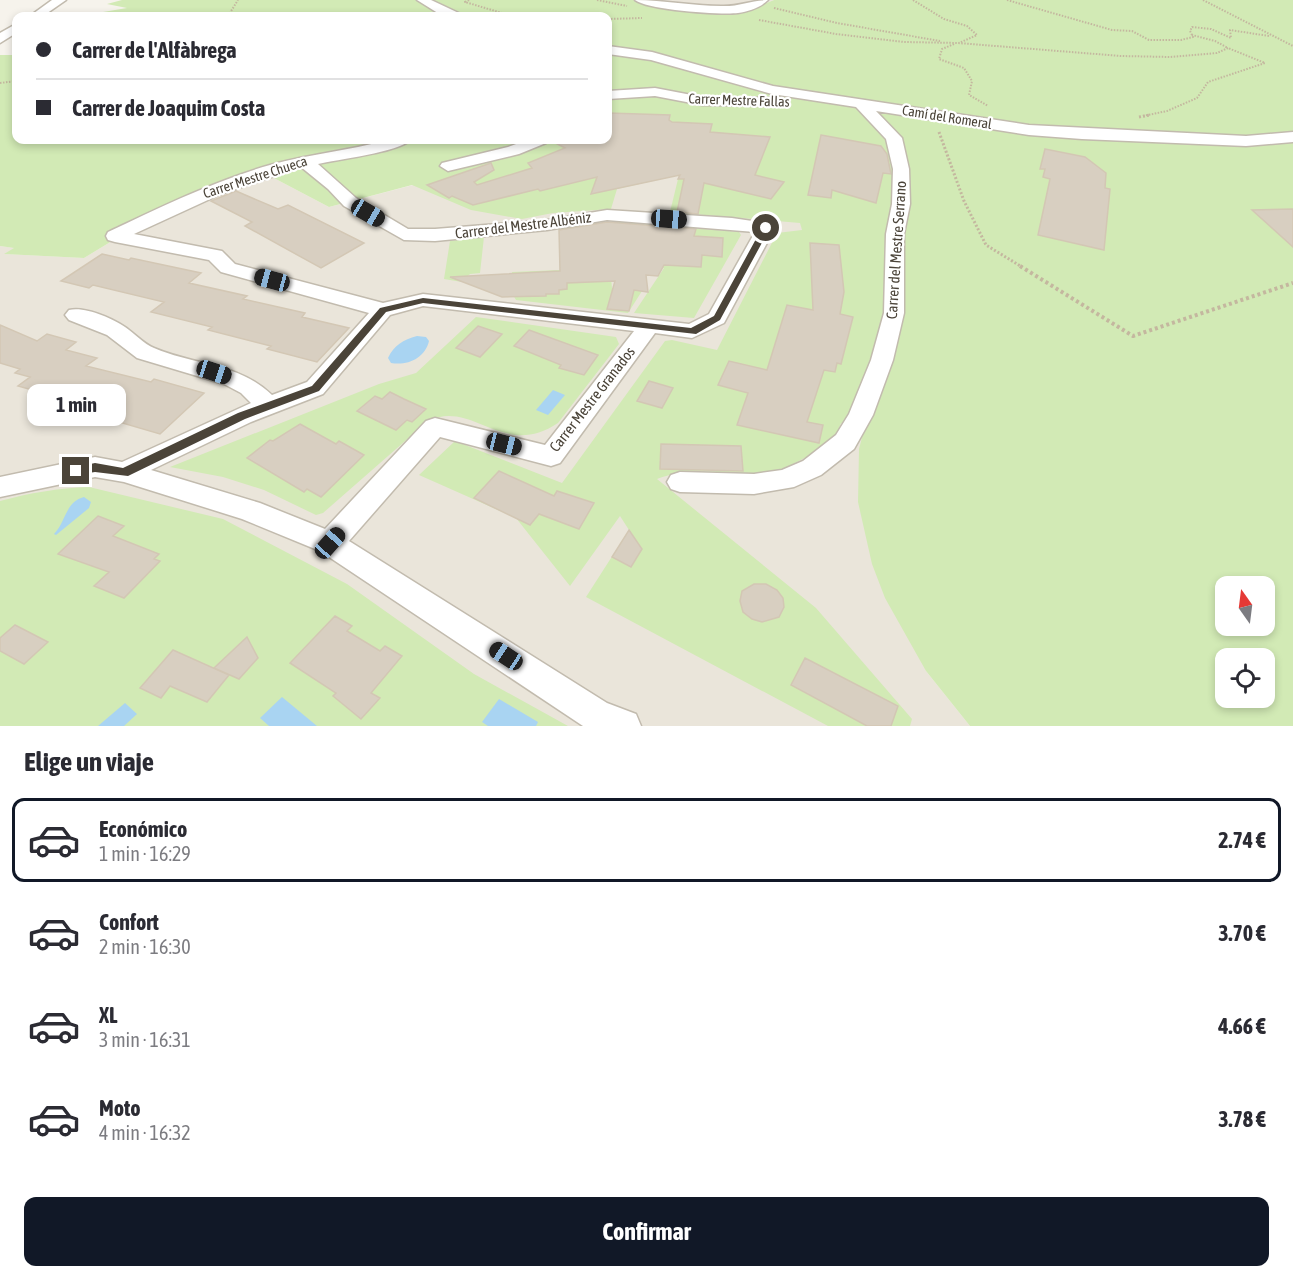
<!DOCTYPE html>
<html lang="es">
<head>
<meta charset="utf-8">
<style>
  :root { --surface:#fff; --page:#f2f2f3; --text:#2b2b33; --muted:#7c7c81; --line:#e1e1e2; --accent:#111827 }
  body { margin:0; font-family:"Asap Condensed",sans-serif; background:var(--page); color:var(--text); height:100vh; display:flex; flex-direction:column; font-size:22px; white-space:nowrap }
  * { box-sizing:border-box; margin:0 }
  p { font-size:20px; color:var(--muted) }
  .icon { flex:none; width:33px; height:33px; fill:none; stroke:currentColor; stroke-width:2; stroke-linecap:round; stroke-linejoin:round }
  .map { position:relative; height:726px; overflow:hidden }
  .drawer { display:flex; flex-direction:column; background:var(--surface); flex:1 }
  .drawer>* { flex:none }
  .top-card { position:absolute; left:12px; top:12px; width:600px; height:132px; border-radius:12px; box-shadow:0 3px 9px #0003; display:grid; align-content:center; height:132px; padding:0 24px; background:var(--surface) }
  .needle { width:39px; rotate:346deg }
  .fabs { position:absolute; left:1215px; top:576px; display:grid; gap:12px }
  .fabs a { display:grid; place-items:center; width:60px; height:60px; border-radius:12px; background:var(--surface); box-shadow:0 3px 9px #0003; font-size:30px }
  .end { position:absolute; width:27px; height:27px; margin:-14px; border:8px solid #4b4439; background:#fff; box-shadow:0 0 0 3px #fff }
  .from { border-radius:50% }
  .bubble { position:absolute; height:42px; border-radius:12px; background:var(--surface); box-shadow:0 3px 9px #0003; font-size:20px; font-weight:700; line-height:42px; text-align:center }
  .car { position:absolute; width:18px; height:36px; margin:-18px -9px; border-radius:8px; box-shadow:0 0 4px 2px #0007; background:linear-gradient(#222 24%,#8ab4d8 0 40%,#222 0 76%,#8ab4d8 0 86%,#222 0) }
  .top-card b { display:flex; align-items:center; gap:21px; height:57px; font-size:22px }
  .top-card b+b { border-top:2px solid var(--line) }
  .top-card i { width:15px; height:15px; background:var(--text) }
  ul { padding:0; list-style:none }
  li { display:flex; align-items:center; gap:18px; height:84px; margin:0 12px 9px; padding:0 12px; border:3px solid transparent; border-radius:12px }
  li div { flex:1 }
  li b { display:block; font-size:22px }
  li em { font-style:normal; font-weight:700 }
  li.on { border-color:var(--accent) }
  li>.icon { width:54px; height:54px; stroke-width:1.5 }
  h2 { padding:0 24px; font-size:27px; line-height:72px }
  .cta { display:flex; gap:12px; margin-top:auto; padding:12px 24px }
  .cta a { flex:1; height:69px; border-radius:12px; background:var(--accent); color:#fff; font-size:24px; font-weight:700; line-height:69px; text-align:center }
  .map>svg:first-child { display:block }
  .residential { fill:#eae5da }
  .green { fill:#d2eab5; fill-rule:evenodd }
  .water { fill:#a9d4f2 }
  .building { fill:#d8cfc1; stroke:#d3c7b4; stroke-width:1.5 }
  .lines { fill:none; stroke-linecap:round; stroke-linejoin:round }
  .street-casing { stroke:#c2bbae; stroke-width:3 }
  .path-far2 { stroke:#c4b79f; stroke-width:2; stroke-dasharray:1.5 1.5; stroke-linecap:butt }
  .path-far1 { stroke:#c4b79f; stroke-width:3; stroke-dasharray:2 2; stroke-linecap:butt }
  .path { stroke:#c4b79f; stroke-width:4; stroke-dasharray:3 3; stroke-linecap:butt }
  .street { fill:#fff; fill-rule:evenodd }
  .route { fill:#4b4439 }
  .labels { text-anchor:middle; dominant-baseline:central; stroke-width:4.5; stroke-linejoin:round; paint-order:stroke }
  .far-street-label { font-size:14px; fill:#4b4439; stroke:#fff }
  .street-label { font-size:15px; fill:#4b4439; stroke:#fff }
</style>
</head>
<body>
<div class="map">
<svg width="1293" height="726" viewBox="0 0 1293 726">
  <rect width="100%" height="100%" fill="#f6f3ec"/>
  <path class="residential" d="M 633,0 L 774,0 L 746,11 L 690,8 Z
    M 608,140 L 873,229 L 866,236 L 841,422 L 865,426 L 926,671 L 970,726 L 0,726 L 0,246 L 15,248 L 5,254 L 84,258 L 112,241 L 228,187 L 270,176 L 329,207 L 482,167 Z"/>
  <path class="green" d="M 122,0 L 633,0 L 690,8 L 746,11 L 774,0 L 1293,0 L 1293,726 L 970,726 L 926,671 L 885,598 L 872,564 L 858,502 L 859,449 L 865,426 L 841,423 C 836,439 825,448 810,455 C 795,463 780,472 762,473 C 726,475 691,465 657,479 L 816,608 L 912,719 L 910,726 L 828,726 L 586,597 L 629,530 L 620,516 L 570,586 L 516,518 L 419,475 L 455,441 L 562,483 L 665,341 L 672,340 L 717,350 L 777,233 L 802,230 L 800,223 L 670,212 L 679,175 L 617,189 L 611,209 L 553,213 L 522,219 L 471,210 L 412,185 L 329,207 L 270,176 L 228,187 L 112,241 L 84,258 L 4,254 L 14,248 L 0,246 L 0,55 L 16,55 L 16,140 L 608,140 L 608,16 L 97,16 L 103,12 L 127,8 L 107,4 ZM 1226,586 L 1264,586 L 1264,626 L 1226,626 ZM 1226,658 L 1264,658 L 1264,698 L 1226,698 Z
    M 622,222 L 739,232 L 741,235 L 694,318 L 634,313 L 664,268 L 610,268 L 612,288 L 642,291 L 628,313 L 516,300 L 513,295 L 512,272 L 560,270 L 559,225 Z
    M 484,237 L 480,273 L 470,274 L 462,282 L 444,279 L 450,241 Z
    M 476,317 L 616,337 L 619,344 L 558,423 C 503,460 473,399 428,421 L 323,513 L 316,515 L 264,490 L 223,477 L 170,467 L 379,384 L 416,373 Z
    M 89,487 L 223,519 L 347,584 L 474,674 L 568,726 L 0,726 L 0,501 C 30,493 58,488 89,487 Z"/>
  <path class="water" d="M 417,336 L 426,337 L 429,341 C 425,358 408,366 391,363 L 388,358 C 394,345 403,340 417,336 Z
    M 553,390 L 565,395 L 548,415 L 536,410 Z
    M 84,497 L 91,502 L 89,508 L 56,535 L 54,534 C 66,522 65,502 84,497 Z
    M 282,697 L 317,726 L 269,726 L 260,718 Z
    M 499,699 L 538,722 L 536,726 L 488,726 L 482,722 Z
    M 125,703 L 137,714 L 124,726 L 98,726 Z"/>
  <path class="building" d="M 608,113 L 670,115 L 669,120 L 672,122 L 712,124 L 710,132 L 770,137 L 755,175 L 784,182 L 771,199 L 704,183 L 698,214 L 677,212 L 684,179 L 678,179 L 680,175 L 591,194 L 597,177 L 540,191 L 538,189 L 473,205 L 452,196 L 449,198 L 427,185 L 491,163 L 494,170 L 474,182 L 477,185 L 532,168 L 528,163 L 565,148 L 550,140 L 608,140 Z
    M 821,135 L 881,146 L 887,154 L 891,174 L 883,173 L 876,203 L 832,190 L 831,198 L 808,195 Z
    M 1045,149 L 1085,157 L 1106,173 L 1105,188 L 1110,189 L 1104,250 L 1038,235 L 1050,179 L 1043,177 L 1045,169 L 1040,169 Z
    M 236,191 L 278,209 L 288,205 L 364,243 L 321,268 L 245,226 L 252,222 L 211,201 Z
    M 1293,209 L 1293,247 L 1252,210 Z
    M 607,222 L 696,229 L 694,236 L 723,238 L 722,257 L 702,255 L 701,267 L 664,265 L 658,276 L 646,275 L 648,292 L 634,290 L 629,311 L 607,309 L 615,281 L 567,283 L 567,289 L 559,290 L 559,294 L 546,294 L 546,296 L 502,297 L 450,277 L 560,271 L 559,230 Z
    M 810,243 L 839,245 L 844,292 L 840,314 L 853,317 L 841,364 L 837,363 L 835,372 L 824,370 L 807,422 L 823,425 L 819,443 L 737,425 L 748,393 L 718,385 L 729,361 L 767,370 L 787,305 L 813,310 Z
    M 102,254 L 129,260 L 131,258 L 201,273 L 189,283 L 247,296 L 243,299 L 305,313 L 302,317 L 349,328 L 317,362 L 267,349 L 271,346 L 208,330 L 212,327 L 151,312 L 164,302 L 93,285 L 89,288 L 61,281 Z
    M 0,325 L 37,341 L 47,334 L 76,342 L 66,350 L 97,358 L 86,366 L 151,382 L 154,379 L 204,393 L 160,434 L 109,419 L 104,423 L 39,404 L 50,395 L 18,386 L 30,377 L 15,373 L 20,369 L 0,363 Z
    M 478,326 L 502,334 L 480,357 L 456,348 Z
    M 529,330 L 598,355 L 584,375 L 559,368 L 561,365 L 514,346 Z
    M 649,381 L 673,388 L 662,408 L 637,401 Z
    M 390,392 L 404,399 L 426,409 L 412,422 L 407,420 L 396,430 L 357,411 L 375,396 L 382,399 Z
    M 300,424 L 336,444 L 339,441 L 364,455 L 321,497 L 307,489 L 304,492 L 247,458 L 270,440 L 273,441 Z
    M 661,444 L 741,446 L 743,471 L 660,469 Z
    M 499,471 L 554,496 L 557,491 L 594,503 L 579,529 L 539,514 L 530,525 L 474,498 Z
    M 98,516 L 124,526 L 113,536 L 159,554 L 154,559 L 160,561 L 124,598 L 94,586 L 109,572 L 58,554 Z
    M 629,530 L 642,549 L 631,567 L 612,557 Z
    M 754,584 L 766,584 L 777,590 L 783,598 L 784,607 L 779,617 L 762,622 L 752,619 L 743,612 L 740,601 L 742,591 Z
    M 335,616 L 352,626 L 347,631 L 380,651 L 385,646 L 402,656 L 371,693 L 380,698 L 361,719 L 333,696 L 336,693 L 290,663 Z
    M 15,625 L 48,642 L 24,664 L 0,651 L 0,638 Z
    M 247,637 L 258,658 L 239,679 L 214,668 Z
    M 173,650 L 229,675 L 207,702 L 170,686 L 161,698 L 140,688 Z
    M 805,658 L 898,706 L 891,726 L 867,726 L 791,685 Z"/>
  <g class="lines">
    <defs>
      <path id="street" d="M 52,0 L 66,0 L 43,16 L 30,16 Z
        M 417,0 L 431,0 L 465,16 L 441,15 Z
        M 635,0 C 664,0 692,6 721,6 C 738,7 752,0 768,0 C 760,8 749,11 738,13 C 720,15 648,10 635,0 Z
        M 16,24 L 16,33 L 0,43 L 0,33 Z
        M 608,46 L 652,52 L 773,86 L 1029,125 L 1246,136 L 1293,132 L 1293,142 L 1246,146 L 1082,139 L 1029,135 L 876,111 L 902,138 L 909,169 L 910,204 L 904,234 L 904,313 L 893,360 L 873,415 L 854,449 L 821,475 L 794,487 L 754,494 L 680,492 L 671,489 L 667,482 L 671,475 L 680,472 L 754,474 L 782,470 L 803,461 L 836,435 L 849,414 L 871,360 L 884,313 L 886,234 L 892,204 L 893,169 L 886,139 L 856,107 L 772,94 L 651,60 L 608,54 Z
        M 655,88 L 702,97 L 779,98 L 786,102 L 779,106 L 702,105 L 655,96 L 608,99 L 608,91 Z
        M 387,140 L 410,140 C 400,152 335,160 318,164 L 356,198 L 408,229 L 435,229 L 547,220 L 607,210 L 732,218 L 772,224 L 775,228 L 724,323 L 692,338 L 655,333 L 560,463 L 551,466 L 440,437 L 349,541 L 607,703 L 636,714 L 641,726 L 583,726 L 320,551 L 242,519 L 124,482 L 95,477 L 0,497 L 0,477 L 95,457 L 122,462 L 251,403 L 241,393 L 224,384 L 137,358 L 107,335 L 69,320 L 65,315 L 69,310 C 84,306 112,318 125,327 C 134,333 144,344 154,348 C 196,366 237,362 272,395 L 307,382 L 369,313 L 221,272 L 209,260 L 115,242 L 108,240 L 106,236 L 108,232 C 161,207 214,181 270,165 C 308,154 349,151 387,140 ZM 301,167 L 328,189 L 344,206 L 404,240 L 435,241 L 547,230 L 607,220 L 755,232 L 709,314 L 689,324 L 423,294 L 383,303 L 235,264 L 222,251 L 134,234 L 221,194 ZM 423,306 L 634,331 L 545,445 L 435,418 L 426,421 L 325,529 L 260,503 L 151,470 L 251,422 L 323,394 L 390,315 Z
        M 527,140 L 548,140 L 546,143 L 519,154 L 448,171 L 440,166 L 442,163 L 508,147 Z"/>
    </defs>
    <use href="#street" class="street-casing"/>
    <path class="path-far2" d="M 469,0 L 465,2 L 512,16
      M 597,0 L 627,6
      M 913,0 L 944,19 L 967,26 L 977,35 L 959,43
      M 1007,0 L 1112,30 L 1132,31 L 1149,40 L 1181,40 L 1193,37 L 1190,31 L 1192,27 L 1211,29 L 1231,38 L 1230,30 L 1269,36
      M 1203,0 L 1293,46
      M 774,8 L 837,23 L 940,41
      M 228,16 L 238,0
      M 608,19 L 642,18
      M 759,20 L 836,34 L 904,42 L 958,43 L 1121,56 L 1170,57 L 1217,53 L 1228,48 L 1215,41 L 1192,35
      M 954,44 L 942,49 L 939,59 L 964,68 L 972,81 L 969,95 L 988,106
      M 0,83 L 16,81
      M 1143,116 L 1167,111 L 1197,98 L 1208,82 L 1265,63 L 1228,48"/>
    <path class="path-far1" d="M 1139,117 L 1150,115
      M 939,132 L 964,201 L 986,245 L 1022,267"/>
    <path class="path" d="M 1020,266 L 1133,336 L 1293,283"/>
    <use href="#street" class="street"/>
  </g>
  <path class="route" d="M 766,226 L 770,228 L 720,320 L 696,334 L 423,303 L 386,312 L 319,391 L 245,419 L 128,476 L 95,472 L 76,475 L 71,471 L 72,468 L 95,463 L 123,468 L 238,413 L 312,386 L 380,308 L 423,298 L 691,328 L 714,316 L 762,228 Z"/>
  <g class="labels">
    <g class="far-street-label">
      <text transform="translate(739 100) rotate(2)">Carrer Mestre Fallas</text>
      <text transform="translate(947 117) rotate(9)">Camí del Romeral</text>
      <text transform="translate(255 177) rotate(-18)">Carrer Mestre Chueca</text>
    </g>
    <g class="street-label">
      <text transform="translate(523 225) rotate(-7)">Carrer del Mestre Albéniz</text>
      <text transform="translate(896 250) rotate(-86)">Carrer del Mestre Serrano</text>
      <text transform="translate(592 399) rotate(-52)">Carrer Mestre Granados</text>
    </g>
  </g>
</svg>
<div class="fabs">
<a><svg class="needle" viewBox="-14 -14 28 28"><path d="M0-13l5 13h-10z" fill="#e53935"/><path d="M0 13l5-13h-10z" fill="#7c7c81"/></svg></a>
<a><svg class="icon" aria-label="locate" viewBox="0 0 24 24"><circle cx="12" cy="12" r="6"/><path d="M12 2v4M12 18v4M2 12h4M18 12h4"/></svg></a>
</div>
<i class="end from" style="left:766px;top:228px"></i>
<i class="end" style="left:76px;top:471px"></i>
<div class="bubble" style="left:27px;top:384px;width:99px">1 min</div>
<i class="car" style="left:368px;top:213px;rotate:120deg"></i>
<i class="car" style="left:669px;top:219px;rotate:94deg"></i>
<i class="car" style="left:272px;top:280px;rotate:285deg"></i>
<i class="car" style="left:214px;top:372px;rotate:108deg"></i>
<i class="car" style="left:504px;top:444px;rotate:104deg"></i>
<i class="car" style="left:330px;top:543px;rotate:42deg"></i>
<i class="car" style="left:506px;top:656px;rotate:303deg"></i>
<div class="top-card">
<b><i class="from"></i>Carrer de l'Alfàbrega</b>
<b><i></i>Carrer de Joaquim Costa</b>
</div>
</div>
<section class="drawer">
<h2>Elige un viaje</h2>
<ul>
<li class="on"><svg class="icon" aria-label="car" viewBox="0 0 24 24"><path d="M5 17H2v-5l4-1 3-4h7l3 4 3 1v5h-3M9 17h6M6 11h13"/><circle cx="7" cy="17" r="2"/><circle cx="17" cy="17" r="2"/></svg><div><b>Económico</b><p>1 min · 16:29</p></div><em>2.74 €</em></li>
<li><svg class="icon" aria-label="car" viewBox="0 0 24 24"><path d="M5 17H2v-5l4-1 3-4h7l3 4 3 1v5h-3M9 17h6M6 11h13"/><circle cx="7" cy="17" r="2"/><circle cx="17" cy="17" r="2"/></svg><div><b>Confort</b><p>2 min · 16:30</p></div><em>3.70 €</em></li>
<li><svg class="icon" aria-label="car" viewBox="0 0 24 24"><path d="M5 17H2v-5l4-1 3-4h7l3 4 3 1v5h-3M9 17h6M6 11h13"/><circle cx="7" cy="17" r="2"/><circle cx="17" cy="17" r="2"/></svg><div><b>XL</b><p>3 min · 16:31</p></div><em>4.66 €</em></li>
<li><svg class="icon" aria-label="car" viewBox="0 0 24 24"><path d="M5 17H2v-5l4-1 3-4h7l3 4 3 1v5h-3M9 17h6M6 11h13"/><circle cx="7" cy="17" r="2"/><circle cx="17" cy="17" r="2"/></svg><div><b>Moto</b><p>4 min · 16:32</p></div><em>3.78 €</em></li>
</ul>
<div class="cta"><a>Confirmar</a></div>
</section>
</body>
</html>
